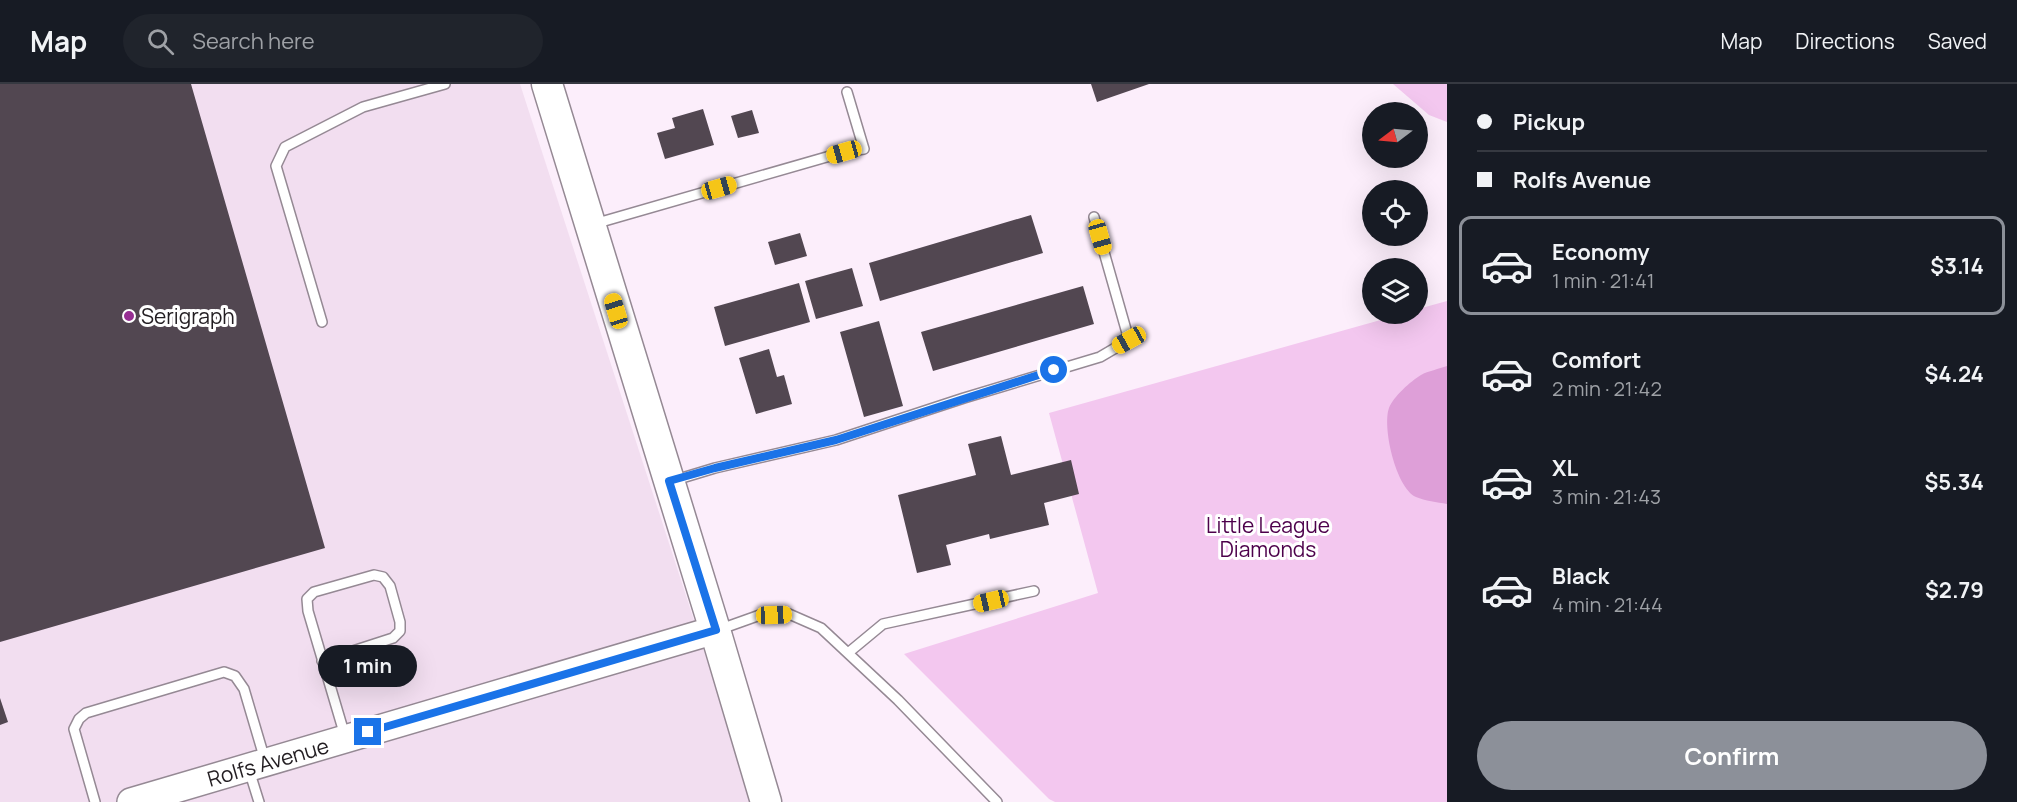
<!DOCTYPE html>
<html lang="en">
<head>
<meta charset="utf-8">
<style>
  :root { --surface:#171b24; --page:#20242c; --text:#f1f3f6; --muted:#9ea1a6; --line:#363941; --accent:#8c9099 }
  body { margin:0; font-family:Manrope,sans-serif; background:var(--page); color:var(--text); height:100vh; display:flex; flex-direction:column; font-size:22px; white-space:nowrap }
  * { box-sizing:border-box; margin:0 }
  p { font-size:20px; color:var(--muted) }
  .icon { flex:none; width:33px; height:33px; fill:none; stroke:currentColor; stroke-width:2; stroke-linecap:round; stroke-linejoin:round }
  .map { position:relative; flex:1; overflow:hidden }
  .drawer { display:flex; flex-direction:column; background:var(--surface); width:570px }
  .drawer>* { flex:none }
  .guide { display:grid; align-content:center; height:132px; padding:0 30px; background:var(--surface) }
  .needle { width:39px; rotate:254deg }
  .fabs { position:absolute; left:1362px; top:18px; display:grid; gap:12px }
  .fabs a { display:grid; place-items:center; width:66px; height:66px; border-radius:50%; background:var(--surface); box-shadow:0 6px 24px #0002; font-size:30px }
  .end { position:absolute; width:27px; height:27px; margin:-14px; border:8px solid #1a73e8; background:#fff; box-shadow:0 0 0 3px #fff }
  .from { border-radius:50% }
  .bubble { position:absolute; height:42px; border-radius:21px; background:var(--surface); box-shadow:0 6px 24px #0002; font-size:20px; font-weight:700; line-height:42px; text-align:center }
  .car { position:absolute; width:18px; height:36px; margin:-18px -9px; border-radius:8px; box-shadow:0 0 4px 2px #0007; background:linear-gradient(#f5c518 24%,#345 0 40%,#f5c518 0 76%,#345 0 86%,#f5c518 0) }
  .guide b { display:flex; align-items:center; gap:21px; height:57px; font-size:22px }
  .guide b+b { border-top:2px solid var(--line) }
  .guide i { width:15px; height:15px; background:var(--text) }
  ul { padding:0; list-style:none }
  li { display:flex; align-items:center; gap:18px; height:99px; margin:0 12px 9px; padding:0 18px; border:3px solid transparent; border-radius:12px }
  li div { flex:1 }
  li b { display:block; font-size:22px }
  li em { font-style:normal; font-weight:700 }
  li.active { border-color:var(--accent) }
  li>.icon { width:54px; height:54px; stroke-width:1.5 }
  .button { display:flex; gap:12px; margin-top:auto; padding:12px 30px }
  .button a { flex:1; height:69px; border-radius:36px; background:var(--accent); color:#fff; font-size:24px; font-weight:700; line-height:69px; text-align:center }
  header { display:flex; align-items:center; gap:36px; box-sizing:border-box; height:84px; padding:0 30px; background:var(--surface); border-bottom:2px solid var(--line) }
  header strong { font-size:28px }
  nav { display:flex; gap:33px; margin-inline-start:auto; font-size:21px }
  .search { width:420px; height:54px; background:var(--page); display:flex; align-items:center; gap:15px; box-sizing:border-box; padding:0 21px; border-radius:33px; color:var(--muted); font-size:22px }
  main { display:flex; flex:1; min-height:0 }
  .map>svg:first-child { display:block }
  .built { fill:#f2def0 }
  .green { fill:#f3c7ef }
  .water { fill:#de9fd8 }
  .building { fill:#524751 }
  .lines { fill:none; stroke-linecap:round; stroke-linejoin:round }
  .lane-casing { stroke:#958994; stroke-width:12 }
  .secondary-casing { stroke:#958994; stroke-width:30 }
  .primary-casing { stroke:#958994; stroke-width:33 }
  .lane { stroke:#fff; stroke-width:9 }
  .secondary { stroke:#fff; stroke-width:27 }
  .primary { stroke:#fff; stroke-width:30 }
  .route { stroke:#1a73e8; stroke-width:8 }
  .poi-dot { fill:#972f93; stroke:#fff; stroke-width:2 }
  .labels { text-anchor:middle; dominant-baseline:central; stroke-width:6; stroke-linejoin:round; paint-order:stroke }
  .poi-label { font-size:21px; fill:#221d21; stroke:#fff; text-anchor:start }
  .park-label { font-size:21px; fill:#4d004b; stroke:#fff }
  .street-label { font-size:21px; fill:#221d21; stroke:#fff }
</style>
</head>
<body>
<header>
<strong>Map</strong>
<div class="search"><svg class="icon" aria-label="search" viewBox="0 0 24 24"><circle cx="10" cy="10" r="6"/><path d="M15 15l6 6"/></svg>Search here</div>
<nav><a>Map</a><a>Directions</a><a>Saved</a></nav>
</header>
<main>
<div class="map">
<svg width="1447" height="718" viewBox="0 0 1447 718">
  <rect width="100%" height="100%" fill="#fceefb"/>
  <path class="built" d="M 0,0 L 520,0 L 753,718 L 0,718 Z"/>
  <path class="green" d="M 1393,0 L 1447,0 L 1447,38 L 1429,31 Z
    M 1447,217 L 1447,718 L 1055,718 L 1049,715 L 904,570 L 1098,509 L 1049,329 L 1402,230 L 1418,230 L 1418,225 Z"/>
  <path class="water" d="M 1447,282 L 1447,420 C 1437,418 1425,417 1416,413 C 1396,404 1382,343 1389,324 C 1393,313 1411,297 1421,291 C 1428,287 1439,285 1447,282 Z"/>
  <path class="building" d="M 0,0 L 191,0 L 325,464 L 0,558 Z
    M 1091,0 L 1149,0 L 1097,18 Z
    M 703,25 L 714,61 L 665,75 L 657,49 L 675,44 L 672,34 Z
    M 752,26 L 759,49 L 738,54 L 731,32 Z
    M 1031,131 L 1043,169 L 880,217 L 869,179 Z
    M 800,149 L 807,172 L 775,181 L 768,158 Z
    M 852,184 L 863,222 L 816,235 L 805,197 Z
    M 799,199 L 810,238 L 725,262 L 714,223 Z
    M 1083,202 L 1094,240 L 933,287 L 921,248 Z
    M 879,237 L 903,322 L 864,333 L 840,248 Z
    M 769,265 L 777,293 L 784,291 L 792,320 L 756,330 L 739,274 Z
    M 1001,352 L 1011,391 L 1071,376 L 1079,410 L 1044,419 L 1049,441 L 990,455 L 989,450 L 946,461 L 951,481 L 917,489 L 898,411 L 976,391 L 968,360 Z
    M 0,614 L 8,638 L 0,641 Z"/>
  <g class="lines">
    <defs>
      <path id="lane" d="M 594,140 L 844,68 L 864,65 L 847,8
        M 322,238 L 276,82 L 285,63 L 363,23 L 445,0
        M 672,397 L 715,384 L 836,356 L 964,314 L 1100,273 L 1129,256 L 1094,133
        M 718,546 L 760,531 L 789,530 L 821,544 L 898,616 L 997,718
        M 848,569 L 883,540 L 1034,507
        M 322,577 L 393,554 L 400,547 L 400,538 L 390,502 L 383,493 L 374,491 L 314,508 L 307,515 L 308,527 L 345,652
        M 249,686 L 259,718
        M 95,718 L 74,645 L 79,635 L 86,629 L 224,588 L 235,592 L 244,605 L 265,676"/>
      <path id="secondary" d="M 131,718 L 715,546"/>
      <path id="primary" d="M 547,0 L 715,546 L 766,718"/>
    </defs>
    <use href="#lane" class="lane-casing"/>
    <use href="#secondary" class="secondary-casing"/>
    <use href="#primary" class="primary-casing"/>
    <use href="#lane" class="lane"/>
    <use href="#secondary" class="secondary"/>
    <use href="#primary" class="primary"/>
  </g>
  <g class="lines">
    <path class="route" d="M 368,648 L 716,546 L 669,397 L 715,384 L 836,356 L 1054,286"/>
  </g>
  <circle class="poi-dot" cx="129" cy="232" r="6"/>
  <g class="labels">
    <g class="poi-label">
      <text x="141" y="232">Serigraph</text>
    </g>
    <g class="park-label">
      <text x="1268" y="441">Little League<tspan x="1268" dy="24">Diamonds</tspan></text>
    </g>
    <g class="street-label">
      <text transform="translate(268 678) rotate(-16)">Rolfs Avenue</text>
    </g>
  </g>
</svg>
<div class="fabs">
<a><svg class="needle" viewBox="-14 -14 28 28"><path d="M0-13l5 13h-10z" fill="#e53935"/><path d="M0 13l5-13h-10z" fill="#9ea1a6"/></svg></a>
<a><svg class="icon" aria-label="locate" viewBox="0 0 24 24"><circle cx="12" cy="12" r="6"/><path d="M12 2v4M12 18v4M2 12h4M18 12h4"/></svg></a>
<a><svg class="icon" aria-label="layers" viewBox="0 0 24 24"><path d="M12 4l9 5-9 5-9-5zM3 14l9 5 9-5"/></svg></a>
</div>
<i class="end from" style="left:1054px;top:286px"></i>
<i class="end" style="left:368px;top:648px"></i>
<div class="bubble" style="left:318px;top:561px;width:99px">1 min</div>
<i class="car" style="left:844px;top:68px;rotate:254deg"></i>
<i class="car" style="left:719px;top:104px;rotate:74deg"></i>
<i class="car" style="left:1100px;top:153px;rotate:164deg"></i>
<i class="car" style="left:616px;top:227px;rotate:343deg"></i>
<i class="car" style="left:1129px;top:256px;rotate:241deg"></i>
<i class="car" style="left:991px;top:517px;rotate:257deg"></i>
<i class="car" style="left:774px;top:531px;rotate:88deg"></i>
</div>
<section class="drawer">
<div class="guide">
<b><i class="from"></i>Pickup</b>
<b><i></i>Rolfs Avenue</b>
</div>
<ul>
<li class="active"><svg class="icon" aria-label="car" viewBox="0 0 24 24"><path d="M5 17H2v-5l4-1 3-4h7l3 4 3 1v5h-3M9 17h6M6 11h13"/><circle cx="7" cy="17" r="2"/><circle cx="17" cy="17" r="2"/></svg><div><b>Economy</b><p>1 min · 21:41</p></div><em>$3.14</em></li>
<li><svg class="icon" aria-label="car" viewBox="0 0 24 24"><path d="M5 17H2v-5l4-1 3-4h7l3 4 3 1v5h-3M9 17h6M6 11h13"/><circle cx="7" cy="17" r="2"/><circle cx="17" cy="17" r="2"/></svg><div><b>Comfort</b><p>2 min · 21:42</p></div><em>$4.24</em></li>
<li><svg class="icon" aria-label="car" viewBox="0 0 24 24"><path d="M5 17H2v-5l4-1 3-4h7l3 4 3 1v5h-3M9 17h6M6 11h13"/><circle cx="7" cy="17" r="2"/><circle cx="17" cy="17" r="2"/></svg><div><b>XL</b><p>3 min · 21:43</p></div><em>$5.34</em></li>
<li><svg class="icon" aria-label="car" viewBox="0 0 24 24"><path d="M5 17H2v-5l4-1 3-4h7l3 4 3 1v5h-3M9 17h6M6 11h13"/><circle cx="7" cy="17" r="2"/><circle cx="17" cy="17" r="2"/></svg><div><b>Black</b><p>4 min · 21:44</p></div><em>$2.79</em></li>
</ul>
<div class="button"><a>Confirm</a></div>
</section>
</main>
</body>
</html>
